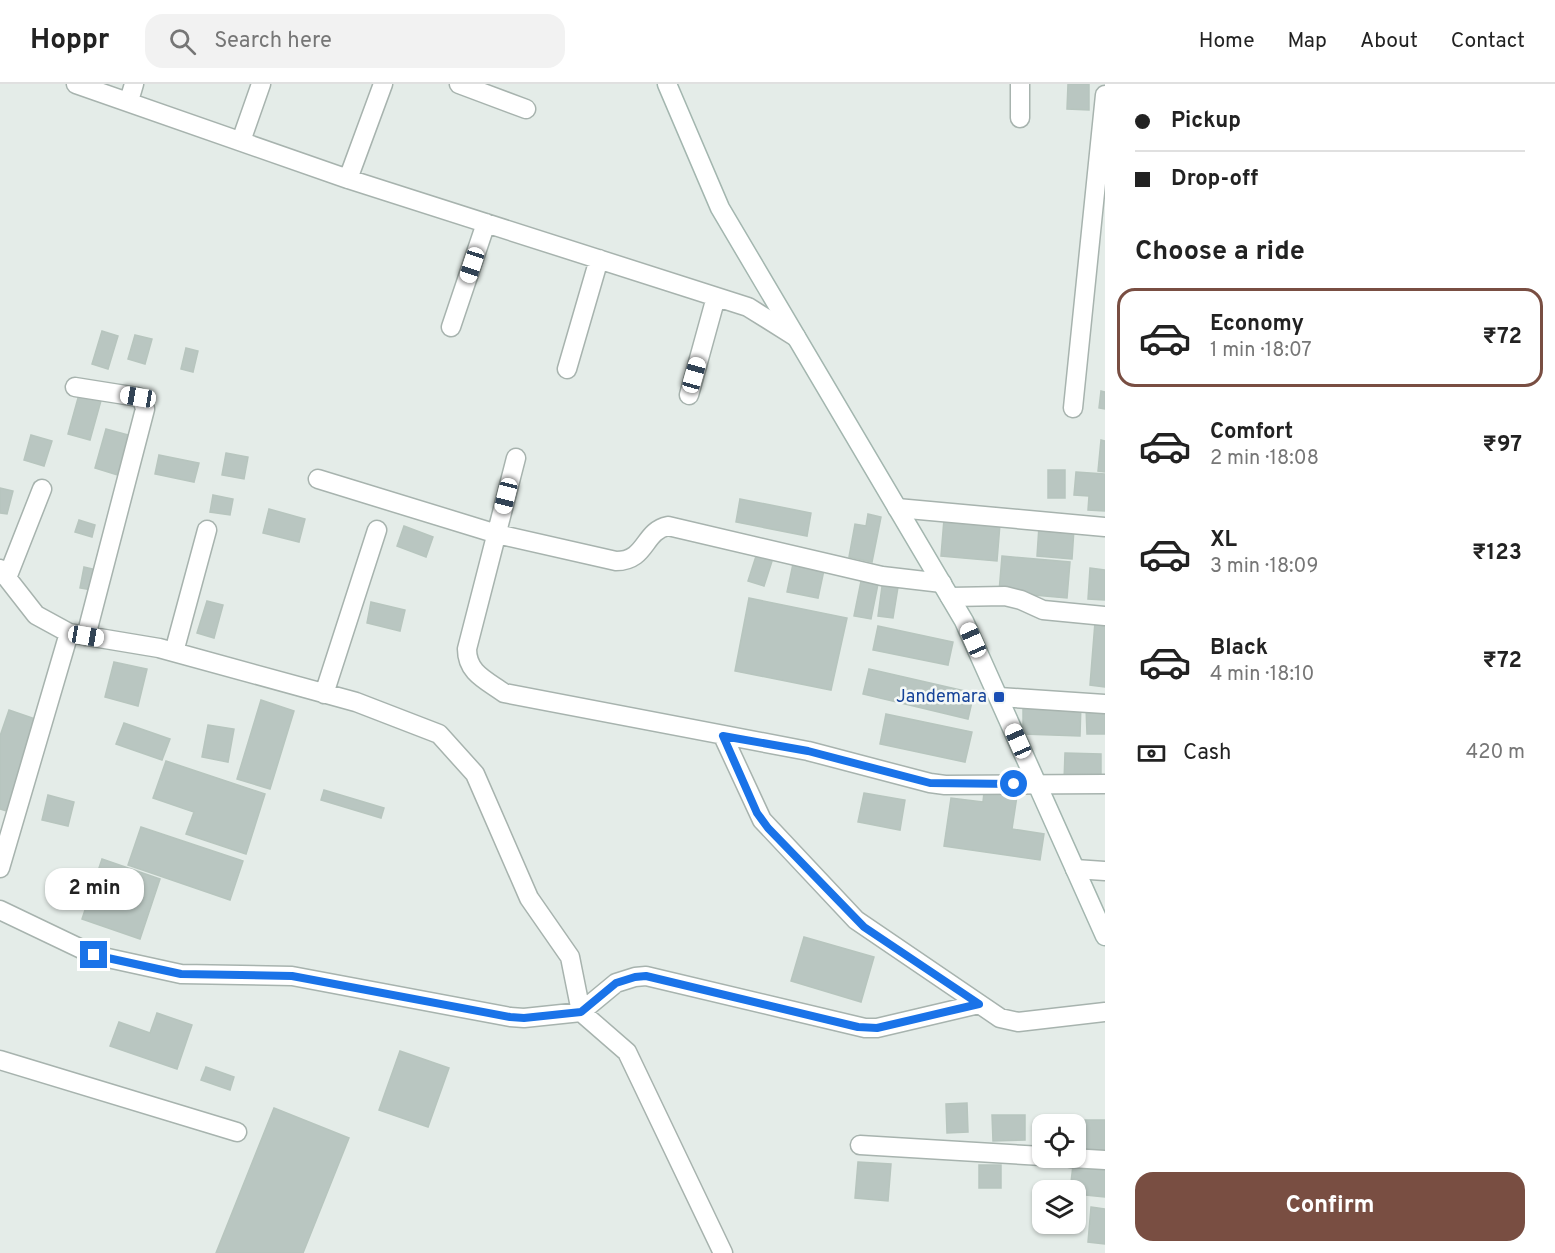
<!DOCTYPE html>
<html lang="en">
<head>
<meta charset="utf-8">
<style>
  :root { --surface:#fff; --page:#f2f2f2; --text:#222; --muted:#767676; --line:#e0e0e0; --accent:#794e42 }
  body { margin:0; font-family:Overpass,sans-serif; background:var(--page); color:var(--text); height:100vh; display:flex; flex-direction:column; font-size:22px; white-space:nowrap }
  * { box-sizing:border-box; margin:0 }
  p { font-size:20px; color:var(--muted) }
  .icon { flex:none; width:33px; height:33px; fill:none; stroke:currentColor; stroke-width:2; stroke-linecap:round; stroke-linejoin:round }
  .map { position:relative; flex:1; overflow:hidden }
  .details { display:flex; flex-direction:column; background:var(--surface); width:450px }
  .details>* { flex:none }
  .hud { display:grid; align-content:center; height:132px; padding:0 30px; background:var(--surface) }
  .controls { position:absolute; left:1032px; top:1030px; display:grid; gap:12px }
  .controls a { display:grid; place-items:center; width:54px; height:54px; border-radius:12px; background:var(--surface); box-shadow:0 2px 4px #0004; font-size:30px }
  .end { position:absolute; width:27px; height:27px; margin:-14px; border:8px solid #1a73e8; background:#fff; box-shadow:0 0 0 3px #fff }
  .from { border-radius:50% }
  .bubble { position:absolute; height:42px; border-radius:18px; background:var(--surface); box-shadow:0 2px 4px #0004; font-size:20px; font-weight:700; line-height:42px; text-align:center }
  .car { position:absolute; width:18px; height:36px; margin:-18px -9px; border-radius:8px; box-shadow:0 0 4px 2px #0007; background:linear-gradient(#fff 24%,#345 0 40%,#fff 0 76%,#345 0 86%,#fff 0) }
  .hud b { display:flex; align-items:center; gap:21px; height:57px; font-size:22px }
  .hud b+b { border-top:2px solid var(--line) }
  .hud i { width:15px; height:15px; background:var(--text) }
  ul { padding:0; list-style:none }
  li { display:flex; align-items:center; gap:18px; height:99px; margin:0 12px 9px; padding:0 18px; border:3px solid transparent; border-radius:18px }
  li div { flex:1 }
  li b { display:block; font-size:22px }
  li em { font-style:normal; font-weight:700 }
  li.active { border-color:var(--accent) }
  li>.icon { width:54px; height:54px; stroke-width:1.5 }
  h2 { padding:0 30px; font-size:27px; line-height:72px }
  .pay { display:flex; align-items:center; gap:15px; height:66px; padding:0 30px; font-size:22px }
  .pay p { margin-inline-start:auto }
  .action { display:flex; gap:12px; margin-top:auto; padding:12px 30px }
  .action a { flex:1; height:69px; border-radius:18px; background:var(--accent); color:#fff; font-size:24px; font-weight:700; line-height:69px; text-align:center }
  header { display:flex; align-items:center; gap:36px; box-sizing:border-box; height:84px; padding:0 30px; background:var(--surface); border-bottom:2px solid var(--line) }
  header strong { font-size:28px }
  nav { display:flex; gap:33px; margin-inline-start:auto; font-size:21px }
  .search { width:420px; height:54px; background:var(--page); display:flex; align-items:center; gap:15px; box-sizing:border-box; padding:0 21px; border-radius:18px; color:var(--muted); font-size:22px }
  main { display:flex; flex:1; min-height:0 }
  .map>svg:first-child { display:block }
  .building { fill:#b9c6c1; stroke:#b7c5be; stroke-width:1.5 }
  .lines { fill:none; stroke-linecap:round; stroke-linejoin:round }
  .street-casing { stroke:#a7b3ae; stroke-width:21 }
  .secondary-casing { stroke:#a3b6af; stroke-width:21 }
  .street { stroke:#fff; stroke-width:18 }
  .secondary { stroke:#fff; stroke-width:18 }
  .route { stroke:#1a73e8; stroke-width:8 }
  .transit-dot { fill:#1a4fb4; stroke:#f4f8f6; stroke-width:2 }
  .labels { text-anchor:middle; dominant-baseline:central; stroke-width:5; stroke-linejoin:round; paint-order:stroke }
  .transit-label { font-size:18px; fill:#164399; stroke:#f4f8f6; text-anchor:end }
</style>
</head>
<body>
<header>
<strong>Hoppr</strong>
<div class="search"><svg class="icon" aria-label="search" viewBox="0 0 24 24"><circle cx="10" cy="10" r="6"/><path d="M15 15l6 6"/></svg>Search here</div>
<nav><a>Home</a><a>Map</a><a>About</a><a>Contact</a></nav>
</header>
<main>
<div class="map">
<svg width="1105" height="1169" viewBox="0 0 1105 1169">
  <rect width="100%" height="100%" fill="#e4ece8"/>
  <path class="building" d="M 1068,0 L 1089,0 L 1089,26 L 1067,25 Z
    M 102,247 L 118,252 L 108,285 L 92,280 Z
    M 135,251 L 152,255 L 145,280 L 128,275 Z
    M 186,264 L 198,267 L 193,288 L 181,285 Z
    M 80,307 L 102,313 L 90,356 L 68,350 Z
    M 1101,307 L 1105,308 L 1105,325 L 1099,324 Z
    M 106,345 L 132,352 L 121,392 L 95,384 Z
    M 31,351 L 52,357 L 44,382 L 24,376 Z
    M 1101,356 L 1105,357 L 1105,388 L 1098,387 Z
    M 226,369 L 248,373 L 244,395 L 222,391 Z
    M 159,371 L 199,379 L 194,398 L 155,390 Z
    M 1048,386 L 1065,386 L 1065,414 L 1048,414 Z
    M 1076,388 L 1105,390 L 1105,427 L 1088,426 L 1089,412 L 1074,411 Z
    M 0,404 L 13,407 L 7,430 L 0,429 Z
    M 213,411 L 233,415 L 230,431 L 210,428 Z
    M 740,415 L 811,429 L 807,452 L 736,438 Z
    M 269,425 L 305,435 L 299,458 L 263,449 Z
    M 868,430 L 881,433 L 872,478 L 849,473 L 855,440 L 866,442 Z
    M 944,435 L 1000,440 L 997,477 L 941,472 Z
    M 79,436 L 95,441 L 92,453 L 75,448 Z
    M 404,442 L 433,453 L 426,473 L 397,462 Z
    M 1039,442 L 1074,445 L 1072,475 L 1037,472 Z
    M 758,466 L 774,471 L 764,502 L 748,497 Z
    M 1002,472 L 1070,478 L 1067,514 L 999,508 Z
    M 793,480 L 824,486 L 818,514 L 787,508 Z
    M 84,483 L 101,487 L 97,507 L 80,504 Z
    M 1090,484 L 1105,486 L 1105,516 L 1088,515 Z
    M 862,492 L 879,495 L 871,535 L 854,532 Z
    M 883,495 L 899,497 L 893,534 L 878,532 Z
    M 749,514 L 847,534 L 831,606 L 735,587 Z
    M 207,517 L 223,521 L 214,554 L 197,549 Z
    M 371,518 L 405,526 L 400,547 L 367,539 Z
    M 1095,538 L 1105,539 L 1105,603 L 1090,601 Z
    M 878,542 L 953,558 L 948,581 L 873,566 Z
    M 114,578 L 147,585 L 138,622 L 105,613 Z
    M 869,585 L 974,609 L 968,635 L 863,610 Z
    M 261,616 L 294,627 L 270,705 L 237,695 Z
    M 1023,617 L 1081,619 L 1080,652 L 1023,650 Z
    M 1086,623 L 1105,623 L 1105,650 L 1087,650 Z
    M 9,626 L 41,637 L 10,728 L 0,725 L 0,652 Z
    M 886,630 L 972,648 L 965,678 L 880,660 Z
    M 124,639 L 170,655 L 162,676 L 116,660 Z
    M 208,641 L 234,645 L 228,678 L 202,673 Z
    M 1065,669 L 1101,670 L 1101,698 L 1064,697 Z
    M 166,677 L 265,710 L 246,770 L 186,750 L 194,728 L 153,714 Z
    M 324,706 L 384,724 L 381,734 L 321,716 Z
    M 984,708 L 1017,712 L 1012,745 L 1044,750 L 1040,776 L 944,762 L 951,714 L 983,718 Z
    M 864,709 L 905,716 L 900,746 L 858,738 Z
    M 48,711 L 74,718 L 68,742 L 42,736 Z
    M 141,743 L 243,777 L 230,816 L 128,781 Z
    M 102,775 L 160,795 L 140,855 L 82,835 Z
    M 804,853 L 874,873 L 861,918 L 791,897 Z
    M 157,929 L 192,941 L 177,985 L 110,962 L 119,938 L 150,949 Z
    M 400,967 L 449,984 L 428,1043 L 379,1026 Z
    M 206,983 L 234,993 L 230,1006 L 201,996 Z
    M 967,1019 L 968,1048 L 947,1049 L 946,1020 Z
    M 274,1024 L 349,1054 L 303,1169 L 216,1169 Z
    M 992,1031 L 1025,1031 L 1025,1056 L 993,1057 Z
    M 1067,1036 L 1105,1036 L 1105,1068 L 1076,1068 L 1076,1041 L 1067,1041 Z
    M 858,1078 L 891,1080 L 888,1117 L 855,1114 Z
    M 979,1081 L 1001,1081 L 1001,1104 L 979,1104 Z
    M 1073,1081 L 1105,1084 L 1105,1113 L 1076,1110 L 1076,1107 L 1070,1107 Z
    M 1091,1123 L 1105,1125 L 1105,1160 L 1088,1158 Z"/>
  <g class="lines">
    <defs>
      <path id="street" d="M 76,0 L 348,95 L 748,223 L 796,253
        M 459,0 L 526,25
        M 129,17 L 134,0
        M 1020,34 L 1020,0
        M 241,57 L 261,0
        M 348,95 L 383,0
        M 451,243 L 486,139
        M 567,285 L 599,175
        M 75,303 L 138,313 L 143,318 L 145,325 L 86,552
        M 689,311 L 716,213
        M 1073,324 L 1105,11
        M 516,374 L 467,565 C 467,589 486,596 504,609 L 808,667 L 930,699 L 945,701 L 1105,700
        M 318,395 L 497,450 L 616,477 C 647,477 643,447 668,442 L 882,492 L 942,499
        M 897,424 L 1105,443
        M 0,485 L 36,531 L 69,549 L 159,564 L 356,618 L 439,650 L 475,690 L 529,814 L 570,873 L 581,928 L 627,968 L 723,1169
        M 7,494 L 42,405
        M 950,513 L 1005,512 L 1021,516 L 1043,526 L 1105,532
        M 174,568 L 207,446
        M 324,610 L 377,446
        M 999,613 L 1105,620
        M 723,652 L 762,736 L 856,836 L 1000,934 L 1018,938 L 1105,928
        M 0,784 L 69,549
        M 1075,785 L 1105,787
        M 0,826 L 94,871 L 181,890 L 292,892 L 510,933 L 524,934 L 581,928 L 616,899 L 635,893 L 646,892 L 865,944 L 877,944 L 979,920
        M 0,976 L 237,1048
        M 860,1061 L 1042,1072
        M 1071,1074 L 1105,1076"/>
      <path id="secondary" d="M 667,0 L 720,124 L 964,537 L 1105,852"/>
    </defs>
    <use href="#street" class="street-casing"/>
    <use href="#secondary" class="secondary-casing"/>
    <use href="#street" class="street"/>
    <use href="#secondary" class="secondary"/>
  </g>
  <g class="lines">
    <path class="route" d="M 94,871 L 181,890 L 292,892 L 510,933 L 524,934 L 581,928 L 616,899 L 635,893 L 646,892 L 858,943 L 877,944 L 979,920 L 864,843 L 768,744 L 757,729 L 723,652 L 808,667 L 930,699 L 1014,700"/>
  </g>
  <rect class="transit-dot" x="993" y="607" width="12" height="12" rx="3"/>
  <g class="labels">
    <g class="transit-label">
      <text x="987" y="613">Jandemara</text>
    </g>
  </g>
</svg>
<div class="controls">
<a><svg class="icon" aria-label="locate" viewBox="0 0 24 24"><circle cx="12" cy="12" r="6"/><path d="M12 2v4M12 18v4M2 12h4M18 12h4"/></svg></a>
<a><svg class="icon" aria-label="layers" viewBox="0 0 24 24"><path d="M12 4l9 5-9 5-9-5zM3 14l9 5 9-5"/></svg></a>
</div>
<i class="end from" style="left:1014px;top:700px"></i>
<i class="end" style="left:94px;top:871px"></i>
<div class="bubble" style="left:45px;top:784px;width:99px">2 min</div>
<i class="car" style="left:472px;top:181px;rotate:198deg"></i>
<i class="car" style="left:694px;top:291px;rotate:16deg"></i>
<i class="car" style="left:138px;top:313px;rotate:279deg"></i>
<i class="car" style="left:506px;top:412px;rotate:194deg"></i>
<i class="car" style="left:86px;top:552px;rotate:99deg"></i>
<i class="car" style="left:973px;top:556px;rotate:336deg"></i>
<i class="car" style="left:1018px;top:657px;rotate:336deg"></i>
</div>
<section class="details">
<div class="hud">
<b><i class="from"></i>Pickup</b>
<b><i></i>Drop-off</b>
</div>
<h2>Choose a ride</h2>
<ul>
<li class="active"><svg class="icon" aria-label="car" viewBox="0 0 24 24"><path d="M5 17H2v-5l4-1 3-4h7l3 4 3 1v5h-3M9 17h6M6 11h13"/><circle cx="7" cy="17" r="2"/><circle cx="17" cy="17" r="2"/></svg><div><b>Economy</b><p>1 min · 18:07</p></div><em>₹72</em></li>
<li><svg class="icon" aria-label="car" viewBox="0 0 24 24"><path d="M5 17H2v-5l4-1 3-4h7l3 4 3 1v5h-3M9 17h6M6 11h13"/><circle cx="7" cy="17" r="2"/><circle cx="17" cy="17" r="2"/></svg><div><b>Comfort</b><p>2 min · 18:08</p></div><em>₹97</em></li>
<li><svg class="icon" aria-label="car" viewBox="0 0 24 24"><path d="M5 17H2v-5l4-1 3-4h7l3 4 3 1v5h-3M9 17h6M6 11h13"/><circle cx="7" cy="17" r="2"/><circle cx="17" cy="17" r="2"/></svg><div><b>XL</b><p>3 min · 18:09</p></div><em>₹123</em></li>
<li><svg class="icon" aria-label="car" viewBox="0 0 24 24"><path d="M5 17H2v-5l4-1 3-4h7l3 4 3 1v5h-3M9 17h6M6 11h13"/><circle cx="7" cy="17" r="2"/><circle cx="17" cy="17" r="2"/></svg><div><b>Black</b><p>4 min · 18:10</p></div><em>₹72</em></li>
</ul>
<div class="pay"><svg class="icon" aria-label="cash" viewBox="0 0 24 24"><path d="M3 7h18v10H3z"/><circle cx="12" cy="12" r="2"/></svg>Cash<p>420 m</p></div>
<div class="action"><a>Confirm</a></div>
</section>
</main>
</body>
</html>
